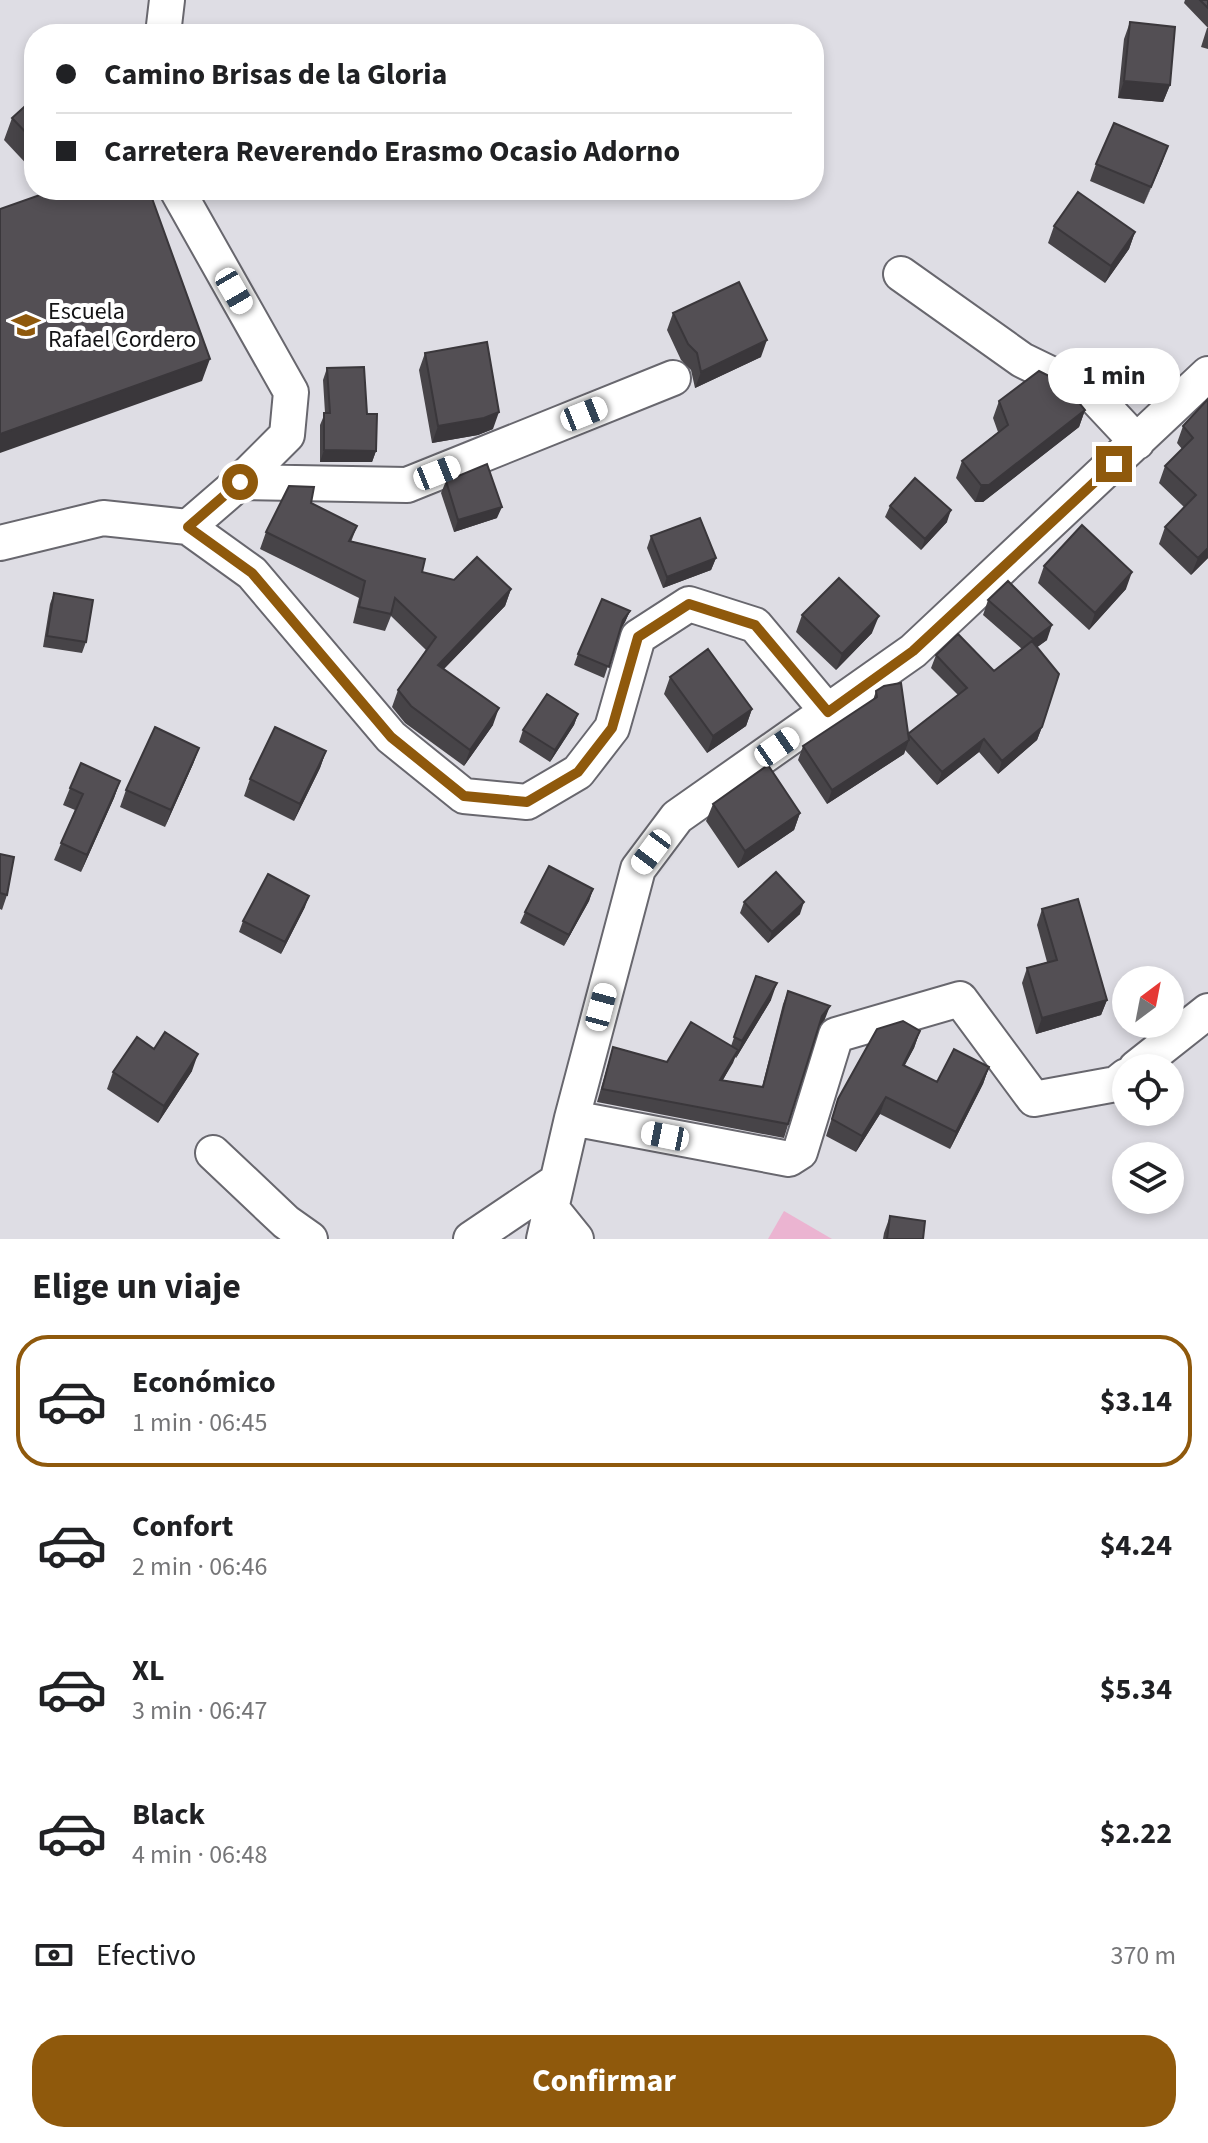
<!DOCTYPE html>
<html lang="es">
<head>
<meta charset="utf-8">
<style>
  :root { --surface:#fff; --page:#f2f2f2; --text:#202124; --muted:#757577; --line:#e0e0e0; --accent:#8f590c }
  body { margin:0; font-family:"Source Sans 3",sans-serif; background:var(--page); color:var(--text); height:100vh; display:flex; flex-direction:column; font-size:30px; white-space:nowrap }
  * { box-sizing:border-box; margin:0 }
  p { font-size:26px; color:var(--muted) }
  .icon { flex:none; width:44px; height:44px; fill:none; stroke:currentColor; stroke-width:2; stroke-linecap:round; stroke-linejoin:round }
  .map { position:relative; height:1239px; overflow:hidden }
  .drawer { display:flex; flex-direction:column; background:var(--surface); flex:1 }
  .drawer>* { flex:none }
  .top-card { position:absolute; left:24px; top:24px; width:800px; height:176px; border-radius:32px; box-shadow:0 4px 12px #0003; display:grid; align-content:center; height:176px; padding:0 32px; background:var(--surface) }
  .needle { width:52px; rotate:32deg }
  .tools { position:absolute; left:1112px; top:966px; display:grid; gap:16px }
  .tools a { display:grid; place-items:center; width:72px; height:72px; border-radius:50%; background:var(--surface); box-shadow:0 4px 12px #0003; font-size:40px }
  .end { position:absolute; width:36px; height:36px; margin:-18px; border:10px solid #8f590c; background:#fff; box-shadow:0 0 0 4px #fff }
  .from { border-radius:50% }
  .bubble { position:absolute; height:56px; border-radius:28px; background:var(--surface); box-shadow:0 4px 12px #0003; font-size:26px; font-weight:700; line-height:56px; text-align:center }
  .car { position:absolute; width:24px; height:48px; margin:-24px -12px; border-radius:10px; box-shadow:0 0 6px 2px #0007; background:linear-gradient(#fff 24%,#345 0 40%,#fff 0 76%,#345 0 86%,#fff 0) }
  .top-card b { display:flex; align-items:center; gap:28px; height:76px; font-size:30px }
  .top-card b+b { border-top:2px solid var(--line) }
  .top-card i { width:20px; height:20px; background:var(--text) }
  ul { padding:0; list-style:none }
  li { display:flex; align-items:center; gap:24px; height:132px; margin:0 16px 12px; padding:0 16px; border:4px solid transparent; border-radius:32px }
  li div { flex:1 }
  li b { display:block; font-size:30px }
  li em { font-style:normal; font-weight:700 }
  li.selected { border-color:var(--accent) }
  li>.icon { width:72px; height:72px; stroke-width:1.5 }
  h2 { padding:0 32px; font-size:36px; line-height:96px }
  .pay { display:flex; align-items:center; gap:20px; height:88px; padding:0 32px; font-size:30px }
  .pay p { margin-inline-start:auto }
  .cta { display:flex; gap:16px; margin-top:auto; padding:16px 32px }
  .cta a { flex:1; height:92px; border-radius:32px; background:var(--accent); color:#fff; font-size:32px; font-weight:700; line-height:92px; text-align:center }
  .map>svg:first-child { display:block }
  .green { fill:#ebb4d1 }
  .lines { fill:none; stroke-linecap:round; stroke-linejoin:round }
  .minor-casing { stroke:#68676e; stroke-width:38 }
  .minor { stroke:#fff; stroke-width:34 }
  .wall { fill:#474448 }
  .shaded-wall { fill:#3a373b }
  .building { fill:#534f54; stroke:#3a373b; stroke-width:2 }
  .route { stroke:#8f590c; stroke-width:10 }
  .labels { text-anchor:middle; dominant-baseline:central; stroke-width:8; stroke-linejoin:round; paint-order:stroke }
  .poi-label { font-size:24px; fill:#141416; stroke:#fff; text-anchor:start }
</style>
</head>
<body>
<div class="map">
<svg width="1208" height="1239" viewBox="0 0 1208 1239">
  <rect width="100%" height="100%" fill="#dedde4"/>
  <path class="green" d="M 784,1211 L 832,1239 L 768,1239 Z"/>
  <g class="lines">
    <defs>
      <path id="minor" d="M 163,34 L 167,0
        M 177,190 L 291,392 L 287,435 L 240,482 L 188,527
        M 901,274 L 1022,360 L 1092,394 L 1137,442
        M 240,482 L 407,485 L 673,378
        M 0,543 L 103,518 L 188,527 L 252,573 L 391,737 L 464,796 L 527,802 L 578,772 L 612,728 L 638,637 L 689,604 L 755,625 L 828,712
        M 1136,1068 L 1208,1011
        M 572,1118 L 789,1159 L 800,1152 L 836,1035 L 960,999 L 1034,1099 L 1116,1084 L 1126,1076
        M 213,1153 L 286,1222 L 310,1239
        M 551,1208 L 576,1239
        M 471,1239 L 557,1181
        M 544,1239 L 572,1118 L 638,869 L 677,817 L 913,651 L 1208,374"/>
    </defs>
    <use href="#minor" class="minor-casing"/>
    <use href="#minor" class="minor"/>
  </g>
  <path class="wall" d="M 1185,0 L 1208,0 L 1208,28 L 1184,3 Z
    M 1130,22 L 1170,85 L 1163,102 L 1118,98 L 1124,39 Z
    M 1207,28 L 1208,28 L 1208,49 L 1201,47 Z
    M 34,98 L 34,172 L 4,140 L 12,118 Z
    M 1168,146 L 1144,204 L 1090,181 L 1096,164 Z
    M 1054,226 L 1135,232 L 1129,249 L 1105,283 L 1048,243 Z
    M 673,313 L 761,357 L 695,388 L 691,370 L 681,360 L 667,330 Z
    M 425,353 L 493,429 L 478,435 L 432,443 L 419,370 Z
    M 327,368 L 367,414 L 376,451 L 372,462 L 320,462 L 320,425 L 325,413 L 323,380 Z
    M 1208,399 L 1208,558 L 1191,575 L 1159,544 L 1165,527 L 1184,507 L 1159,483 L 1165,466 L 1182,449 L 1177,443 L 1183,426 Z
    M 999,401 L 1085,410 L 1079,427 L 983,502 L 975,502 L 956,478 L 962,461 L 998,432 L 993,418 Z
    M 446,481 L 497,518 L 454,532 L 441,493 Z
    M 311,503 L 357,526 L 351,542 L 422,572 L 454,580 L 511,589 L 505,606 L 444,669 L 493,725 L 464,766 L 405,723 L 392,707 L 398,690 L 426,650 L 391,616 L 385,631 L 353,623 L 359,598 L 260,549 L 266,532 Z
    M 890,506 L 947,522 L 921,550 L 885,517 Z
    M 651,536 L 716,558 L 711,570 L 663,588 L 647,548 Z
    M 1044,566 L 1126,589 L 1089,630 L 1038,583 Z
    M 54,593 L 86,642 L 82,653 L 43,647 L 50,604 Z
    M 988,600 L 1047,640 L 1037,647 L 1042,727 L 1037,740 L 998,774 L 979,752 L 937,785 L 905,750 L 904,754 L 827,804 L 798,760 L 803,746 L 873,700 L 876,691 L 908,734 L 958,695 L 931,668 L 936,655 L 994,671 L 1022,649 L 983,615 Z
    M 630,611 L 625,622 L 620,630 L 604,678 L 574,665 L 578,654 Z
    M 802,615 L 872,633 L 836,670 L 796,632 Z
    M 670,677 L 752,709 L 746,726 L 707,753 L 664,694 Z
    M 578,714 L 574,725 L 550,762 L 519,742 L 523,730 Z
    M 199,748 L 193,764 L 165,827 L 120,807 L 126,790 Z
    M 326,751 L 320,768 L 294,821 L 244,796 L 250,779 Z
    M 120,781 L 114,798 L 81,872 L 54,860 L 75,810 L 63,805 L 70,788 Z
    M 713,804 L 800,813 L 794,830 L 738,868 L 706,821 Z
    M 0,854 L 7,895 L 2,910 L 0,909 Z
    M 593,889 L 589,901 L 564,946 L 520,923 L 525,912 Z
    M 744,902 L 800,914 L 768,943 L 740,913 Z
    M 305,907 L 281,954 L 239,932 L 243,921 Z
    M 1042,909 L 1107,1000 L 1101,1015 L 1036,1034 L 1022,983 L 1027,968 L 1047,962 L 1037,925 Z
    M 756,976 L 771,1000 L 736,1058 L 735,1057 L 723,1080 L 762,1087 L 783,1004 L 788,991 L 825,1019 L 818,1028 L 784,1138 L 597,1102 L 613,1047 L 667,1062 L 731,1046 Z
    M 920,1031 L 914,1048 L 904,1066 L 937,1082 L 989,1067 L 983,1084 L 950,1149 L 880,1114 L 856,1152 L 826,1136 L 838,1099 Z
    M 154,1049 L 192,1071 L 158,1123 L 107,1089 L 113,1072 Z
    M 890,1216 L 923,1239 L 883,1239 L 884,1233 Z"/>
  <path class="shaded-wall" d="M 1124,81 L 1170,85 L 1163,102 L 1118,98 Z
    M 1168,146 L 1162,163 L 1144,204 L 1151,187 Z
    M 1135,232 L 1129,249 L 1105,283 L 1111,266 Z
    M 767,340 L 761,357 L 695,388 L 701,372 Z
    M 210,359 L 202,381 L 0,453 L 0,434 Z
    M 1085,410 L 1079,427 L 983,502 L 975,502 L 981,485 Z
    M 499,412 L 493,429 L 478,435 L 432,443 L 438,426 Z
    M 324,450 L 376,451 L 372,462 L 320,462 Z
    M 502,507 L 497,518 L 454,532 L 458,520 Z
    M 951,510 L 947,522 L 921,550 L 925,539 Z
    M 1208,548 L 1208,558 L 1191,575 L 1198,558 Z
    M 716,558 L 711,570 L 663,588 L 667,577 Z
    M 1132,572 L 1126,589 L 1089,630 L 1095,613 Z
    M 511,589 L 505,606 L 432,681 L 438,665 Z
    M 630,611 L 625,622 L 619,632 L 623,620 Z
    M 879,616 L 872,633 L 836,670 L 842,654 Z
    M 1052,625 L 1047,640 L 1028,654 L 1033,639 Z
    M 499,708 L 493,725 L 464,766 L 470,750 Z
    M 752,709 L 746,726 L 707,753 L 713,736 Z
    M 578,714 L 574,725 L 550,762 L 555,750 Z
    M 1042,727 L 1037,740 L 998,774 L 1002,761 Z
    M 984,739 L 979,752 L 937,785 L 942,772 Z
    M 909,740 L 904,754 L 827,804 L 832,790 Z
    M 199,748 L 193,764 L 165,827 L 171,810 Z
    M 326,751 L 320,768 L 294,821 L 300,804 Z
    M 120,781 L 114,798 L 81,872 L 87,855 Z
    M 800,813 L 794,830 L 738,868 L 745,851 Z
    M 593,889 L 589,901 L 564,946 L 569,935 Z
    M 309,896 L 305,907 L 281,954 L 285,942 Z
    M 804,902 L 800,914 L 768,943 L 772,932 Z
    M 777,983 L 771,1000 L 736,1058 L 742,1041 Z
    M 1107,1000 L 1101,1015 L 1036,1034 L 1042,1018 Z
    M 830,1006 L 825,1019 L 817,1029 L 822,1016 Z
    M 920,1031 L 914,1048 L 896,1082 L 903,1065 Z
    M 738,1050 L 733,1063 L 715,1093 L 720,1080 Z
    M 198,1054 L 192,1071 L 158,1123 L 164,1106 Z
    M 989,1067 L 983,1084 L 950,1149 L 956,1132 Z
    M 886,1097 L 880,1114 L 856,1152 L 862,1136 Z"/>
  <path class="building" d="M 1200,0 L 1208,0 L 1208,8 Z
    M 1130,22 L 1175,27 L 1170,85 L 1124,81 Z
    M 34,98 L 34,141 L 12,118 Z
    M 1114,123 L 1168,146 L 1151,187 L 1096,164 Z
    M 54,190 L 149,190 L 210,359 L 0,434 L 0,209 Z
    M 1078,192 L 1135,232 L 1111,266 L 1054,226 Z
    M 739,282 L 767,340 L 701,372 L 697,353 L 688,344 L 673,313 Z
    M 487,342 L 499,412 L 484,418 L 438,426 L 425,353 Z
    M 364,367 L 367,414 L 377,414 L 376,451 L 324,450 L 324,413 L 330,413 L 327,368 Z
    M 1039,371 L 1063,383 L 1085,410 L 989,485 L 981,485 L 962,461 L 1008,425 L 999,401 Z
    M 1208,399 L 1208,548 L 1198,558 L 1165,527 L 1196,495 L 1165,466 L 1193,438 L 1183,426 Z
    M 487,464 L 502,507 L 458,520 L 446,481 Z
    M 915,478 L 951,510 L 925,539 L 890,506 Z
    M 289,486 L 314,487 L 311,503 L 357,526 L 349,541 L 425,559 L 422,572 L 454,580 L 477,557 L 511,589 L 438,665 L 499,708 L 470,750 L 411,706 L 398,690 L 436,637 L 395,598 L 391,614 L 359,607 L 365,581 L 266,532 Z
    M 700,518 L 716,558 L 667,577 L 651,536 Z
    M 1082,525 L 1132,572 L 1095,613 L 1044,566 Z
    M 839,578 L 879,616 L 842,654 L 802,615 Z
    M 1008,581 L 1052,625 L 1033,639 L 988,600 Z
    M 54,593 L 93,600 L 86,642 L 47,636 Z
    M 602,599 L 630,611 L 623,620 L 609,667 L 578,654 Z
    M 958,634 L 994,671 L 1032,641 L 1059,674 L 1042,727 L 1002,761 L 984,739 L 942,772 L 908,734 L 967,688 L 936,655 Z
    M 708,649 L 752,709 L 713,736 L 670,677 Z
    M 901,683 L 909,740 L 832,790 L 803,746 L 877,697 L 876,691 L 884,686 Z
    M 547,694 L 578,714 L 555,750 L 523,730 Z
    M 155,727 L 199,748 L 171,810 L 126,790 Z
    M 275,727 L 326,751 L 300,804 L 250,779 Z
    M 81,763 L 120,781 L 87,855 L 61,843 L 83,794 L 70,788 Z
    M 768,765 L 800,813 L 745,851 L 713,804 Z
    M 0,854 L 14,857 L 7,895 L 0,893 Z
    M 549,866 L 593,889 L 569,935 L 525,912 Z
    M 776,872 L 804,902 L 772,932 L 744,902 Z
    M 268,874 L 309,896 L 285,942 L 243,921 Z
    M 1078,899 L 1107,1000 L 1042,1018 L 1027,968 L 1057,960 L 1042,909 Z
    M 756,976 L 777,983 L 742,1041 L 734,1037 Z
    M 788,991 L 830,1006 L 822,1016 L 788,1124 L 602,1089 L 613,1047 L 667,1062 L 691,1022 L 738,1050 L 720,1080 L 763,1087 Z
    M 903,1021 L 920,1031 L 903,1065 L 937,1082 L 954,1049 L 989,1067 L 956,1132 L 886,1097 L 862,1136 L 832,1119 L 838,1099 L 877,1029 Z
    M 165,1032 L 198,1054 L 164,1106 L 113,1072 L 137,1037 L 154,1049 Z
    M 890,1216 L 925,1221 L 923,1239 L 887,1239 Z"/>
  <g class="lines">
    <path class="route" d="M 240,482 L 188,527 L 252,573 L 391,737 L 464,796 L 527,802 L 578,772 L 612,728 L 638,637 L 689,604 L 755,625 L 828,712 L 913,651 L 1114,464"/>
  </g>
  <defs>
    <symbol id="school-bare" viewBox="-9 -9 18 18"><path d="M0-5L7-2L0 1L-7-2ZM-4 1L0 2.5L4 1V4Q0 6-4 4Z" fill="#8f590c" stroke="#fff" stroke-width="2.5" paint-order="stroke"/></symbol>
  </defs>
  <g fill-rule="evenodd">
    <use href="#school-bare" x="6" y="305" width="40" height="40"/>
  </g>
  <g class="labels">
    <g class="poi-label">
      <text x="48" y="311">Escuela<tspan x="48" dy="28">Rafael Cordero</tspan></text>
    </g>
  </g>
</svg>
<div class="tools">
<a><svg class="needle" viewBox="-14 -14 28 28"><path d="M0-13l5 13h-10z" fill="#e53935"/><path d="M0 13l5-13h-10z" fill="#757577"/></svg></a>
<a><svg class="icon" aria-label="locate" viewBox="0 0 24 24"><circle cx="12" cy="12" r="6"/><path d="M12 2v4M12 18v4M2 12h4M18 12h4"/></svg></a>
<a><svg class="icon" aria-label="layers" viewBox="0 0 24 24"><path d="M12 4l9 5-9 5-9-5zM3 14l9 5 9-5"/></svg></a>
</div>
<i class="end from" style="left:240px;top:482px"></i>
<i class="end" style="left:1114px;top:464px"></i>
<div class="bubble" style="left:1048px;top:348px;width:132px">1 min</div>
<i class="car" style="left:234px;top:291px;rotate:150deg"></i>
<i class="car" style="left:584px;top:414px;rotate:68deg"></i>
<i class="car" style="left:437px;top:473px;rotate:68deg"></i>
<i class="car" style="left:777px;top:747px;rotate:55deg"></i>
<i class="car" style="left:651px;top:852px;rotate:217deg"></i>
<i class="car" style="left:601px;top:1007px;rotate:15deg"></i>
<i class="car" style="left:665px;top:1136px;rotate:281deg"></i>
<div class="top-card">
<b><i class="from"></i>Camino Brisas de la Gloria</b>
<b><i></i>Carretera Reverendo Erasmo Ocasio Adorno</b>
</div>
</div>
<section class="drawer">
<h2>Elige un viaje</h2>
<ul>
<li class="selected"><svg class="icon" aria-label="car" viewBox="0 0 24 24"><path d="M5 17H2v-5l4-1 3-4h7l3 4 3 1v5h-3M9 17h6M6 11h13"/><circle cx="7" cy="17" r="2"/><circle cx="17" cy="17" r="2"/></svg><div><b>Económico</b><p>1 min · 06:45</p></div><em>$3.14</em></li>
<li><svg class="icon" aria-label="car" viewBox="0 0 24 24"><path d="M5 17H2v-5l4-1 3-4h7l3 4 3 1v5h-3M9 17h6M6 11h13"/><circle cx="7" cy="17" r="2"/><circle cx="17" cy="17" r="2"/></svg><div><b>Confort</b><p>2 min · 06:46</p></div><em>$4.24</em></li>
<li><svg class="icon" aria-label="car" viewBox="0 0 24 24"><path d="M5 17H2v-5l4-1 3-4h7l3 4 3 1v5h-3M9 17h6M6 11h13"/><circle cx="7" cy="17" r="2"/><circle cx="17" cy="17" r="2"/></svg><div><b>XL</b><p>3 min · 06:47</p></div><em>$5.34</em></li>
<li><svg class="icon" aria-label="car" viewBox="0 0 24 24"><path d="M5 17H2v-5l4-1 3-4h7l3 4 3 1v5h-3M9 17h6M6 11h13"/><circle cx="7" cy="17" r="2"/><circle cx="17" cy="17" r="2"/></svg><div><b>Black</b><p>4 min · 06:48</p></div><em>$2.22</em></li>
</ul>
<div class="pay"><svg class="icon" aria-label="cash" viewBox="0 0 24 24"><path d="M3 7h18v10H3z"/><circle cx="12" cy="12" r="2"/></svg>Efectivo<p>370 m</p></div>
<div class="cta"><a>Confirmar</a></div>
</section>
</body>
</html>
